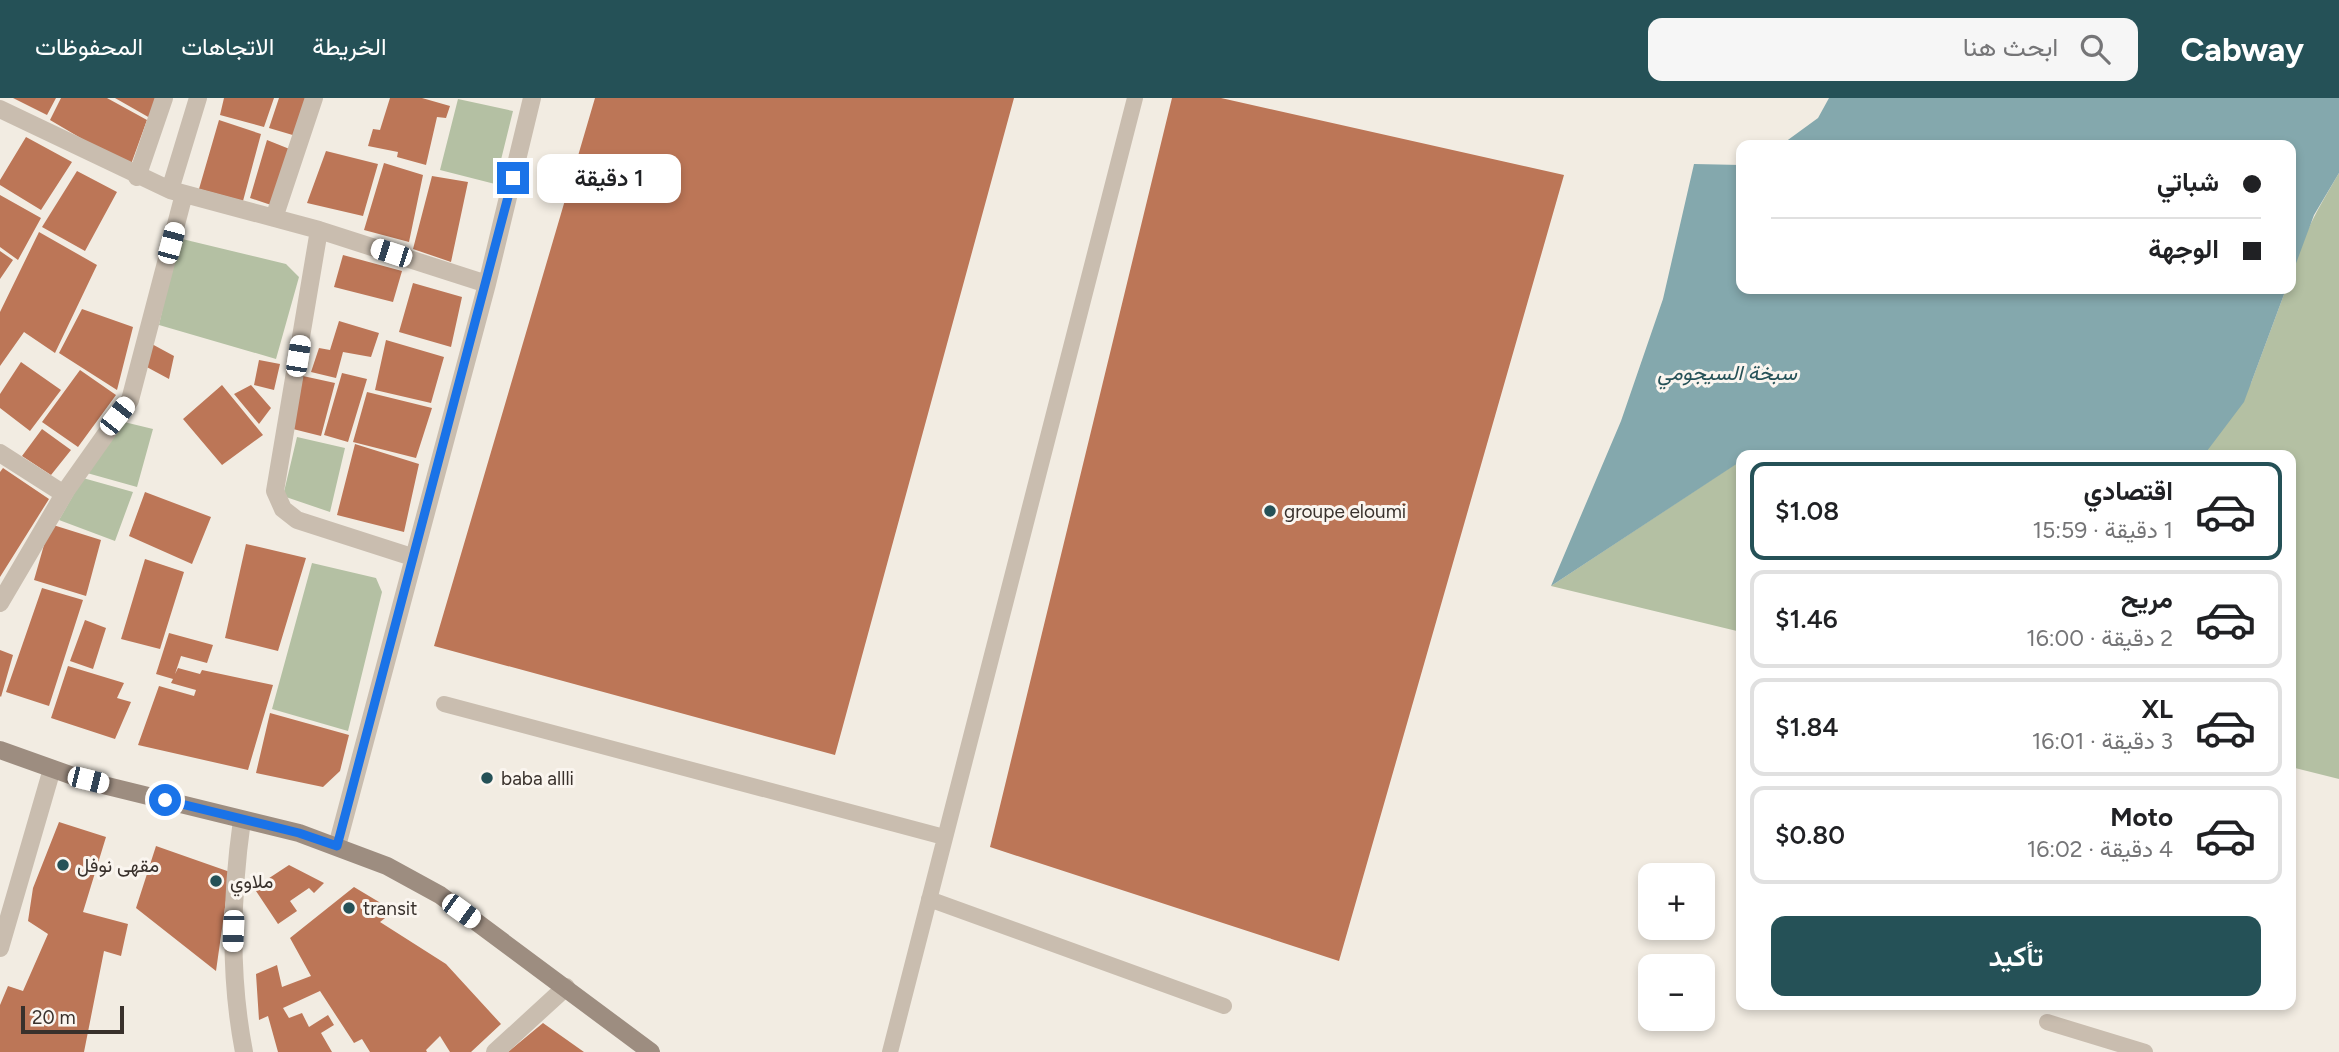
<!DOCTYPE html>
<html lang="ar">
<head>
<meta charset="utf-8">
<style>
  :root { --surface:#fff; --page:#f6f6f6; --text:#202124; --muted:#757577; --line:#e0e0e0; --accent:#255157 }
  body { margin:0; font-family:Figtree,Vazirmatn,sans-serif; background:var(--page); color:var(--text); direction:rtl; height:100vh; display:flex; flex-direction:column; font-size:26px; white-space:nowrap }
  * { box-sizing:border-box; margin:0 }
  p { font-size:23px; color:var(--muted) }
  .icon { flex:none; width:38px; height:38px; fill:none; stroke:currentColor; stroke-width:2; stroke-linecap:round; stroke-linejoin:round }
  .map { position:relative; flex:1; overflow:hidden; direction:ltr }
  .side { position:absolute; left:1736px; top:352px; width:560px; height:560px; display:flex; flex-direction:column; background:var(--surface); border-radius:14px; box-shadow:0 4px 10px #0003; direction:rtl }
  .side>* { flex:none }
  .guide { position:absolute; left:1736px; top:42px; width:560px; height:154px; border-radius:14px; box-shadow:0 4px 10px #0003; direction:rtl; display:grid; align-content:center; height:154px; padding:0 35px; background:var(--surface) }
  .tools { position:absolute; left:1638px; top:765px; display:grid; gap:14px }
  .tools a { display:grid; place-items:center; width:77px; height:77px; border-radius:14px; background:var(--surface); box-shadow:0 4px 10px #0003; font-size:35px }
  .scale { position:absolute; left:21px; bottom:18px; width:103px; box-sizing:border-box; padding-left:7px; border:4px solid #39312c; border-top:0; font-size:19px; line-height:24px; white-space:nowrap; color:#39312c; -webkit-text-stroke:5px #faf5ef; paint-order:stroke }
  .end { position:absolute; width:32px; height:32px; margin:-16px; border:9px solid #1a73e8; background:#fff; box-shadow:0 0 0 4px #fff }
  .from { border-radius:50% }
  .bubble { position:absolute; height:49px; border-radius:14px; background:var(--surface); box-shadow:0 4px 10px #0003; font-size:23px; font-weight:600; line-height:49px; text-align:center; direction:rtl }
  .car { position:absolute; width:21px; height:42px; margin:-21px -10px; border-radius:9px; box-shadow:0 0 5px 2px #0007; background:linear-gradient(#fff 24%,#345 0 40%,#fff 0 76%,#345 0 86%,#fff 0) }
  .guide b { display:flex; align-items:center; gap:24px; height:66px; font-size:26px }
  .guide b+b { border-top:2px solid var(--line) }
  .guide i { width:18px; height:18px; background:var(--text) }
  ul { padding:12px 0 0; list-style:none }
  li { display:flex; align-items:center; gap:21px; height:98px; margin:0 14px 10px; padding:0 21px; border:4px solid var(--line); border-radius:14px }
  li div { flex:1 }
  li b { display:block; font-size:26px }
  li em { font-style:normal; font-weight:600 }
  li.selected { border-color:var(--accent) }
  li>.icon { width:63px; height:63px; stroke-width:1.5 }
  .button { display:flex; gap:14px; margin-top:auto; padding:14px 35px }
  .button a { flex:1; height:80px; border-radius:14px; background:var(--accent); color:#fff; font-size:28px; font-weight:600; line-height:80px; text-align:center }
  header { display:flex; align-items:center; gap:42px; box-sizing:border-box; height:98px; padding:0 35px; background:var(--accent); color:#fff }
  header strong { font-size:33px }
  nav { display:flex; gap:38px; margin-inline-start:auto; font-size:24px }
  .search { width:490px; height:63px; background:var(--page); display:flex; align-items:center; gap:18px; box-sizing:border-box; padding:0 24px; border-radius:14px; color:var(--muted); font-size:26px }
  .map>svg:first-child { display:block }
  .green { fill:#b4c0a3 }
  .water { fill:#84a8ad }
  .building { fill:#bc7657 }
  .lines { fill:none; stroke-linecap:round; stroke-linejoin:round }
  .service { stroke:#c9bdaf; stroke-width:16 }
  .minor { stroke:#c9bdaf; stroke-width:18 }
  .secondary { stroke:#9d8d80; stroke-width:18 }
  .route { stroke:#1a73e8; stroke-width:9 }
  .poi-dot { fill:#255157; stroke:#faf5ef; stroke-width:2.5 }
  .labels { text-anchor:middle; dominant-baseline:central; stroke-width:6; stroke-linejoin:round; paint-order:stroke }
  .poi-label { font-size:19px; fill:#39312c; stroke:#faf5ef; text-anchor:start }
  .water-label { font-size:21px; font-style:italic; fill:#255157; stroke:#faf5ef }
</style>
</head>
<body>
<header>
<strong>Cabway</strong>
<div class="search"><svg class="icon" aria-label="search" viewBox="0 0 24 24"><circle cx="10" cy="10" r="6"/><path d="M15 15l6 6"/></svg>ابحث هنا</div>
<nav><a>الخريطة</a><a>الاتجاهات</a><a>المحفوظات</a></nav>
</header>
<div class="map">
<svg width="2339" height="954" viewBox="0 0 2339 954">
  <rect width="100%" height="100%" fill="#f2ece2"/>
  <path class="green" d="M 458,1 L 513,13 L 495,86 L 440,72 Z
    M 2339,75 L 2339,681 L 2291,669 L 2291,357 L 2201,357 L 2251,285 L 2286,191 L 2291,191 C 2291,154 2321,106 2339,75 Z
    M 178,140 L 286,166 L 299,179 L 276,261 L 159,227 Z
    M 120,323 L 153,331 L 137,389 L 87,375 Z
    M 297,339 L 345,350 L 330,414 L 283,398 Z
    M 1740,363 L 1741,534 L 1551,488 Z
    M 83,380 L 133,394 L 115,443 L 59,422 Z
    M 312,465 L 376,480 L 382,494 L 348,633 L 272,611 Z"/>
  <path class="water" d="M 1829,0 L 2339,0 L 2339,75 L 2314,117 L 2291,179 L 2291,47 L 1781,47 L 1818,20 Z
    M 1694,66 L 1741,67 L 1741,191 L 2286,191 L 2244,304 L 2204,357 L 1741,357 L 1741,363 L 1551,488 L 1621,323 L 1663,201 Z"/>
  <path class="building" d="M 13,0 L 56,0 L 47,17 Z
    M 61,0 L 107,0 L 147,22 L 130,69 L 50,22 Z
    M 115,0 L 156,0 L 150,20 Z
    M 224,0 L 274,0 L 264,29 L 220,17 Z
    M 279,0 L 308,0 L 296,38 L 269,30 Z
    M 390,0 L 422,0 L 450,8 L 446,20 L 437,19 L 426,67 L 397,59 L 398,54 L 368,48 L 373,31 L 380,32 Z
    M 595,0 L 1014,0 L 835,657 L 434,548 Z
    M 1172,0 L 1221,0 L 1564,77 L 1339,863 L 990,749 Z
    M 219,22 L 261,36 L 243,103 L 199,91 Z
    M 26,39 L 72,64 L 41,112 L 0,87 L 0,82 Z
    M 267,42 L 292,52 L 274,108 L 250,100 Z
    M 326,53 L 378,66 L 363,118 L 307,105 Z
    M 384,65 L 423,77 L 409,144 L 364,132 Z
    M 77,73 L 117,94 L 85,153 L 42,129 Z
    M 432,78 L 468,84 L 451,164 L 413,151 Z
    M 0,97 L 41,120 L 18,162 L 0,149 Z
    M 39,134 L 97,167 L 55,255 L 24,234 L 0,268 L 0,214 Z
    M 0,153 L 13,162 L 0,181 Z
    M 343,157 L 402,173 L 393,204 L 334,189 Z
    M 413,185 L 462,199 L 451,249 L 399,234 Z
    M 82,211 L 133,229 L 117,292 L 59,255 Z
    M 339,223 L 379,235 L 371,259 L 343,254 L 336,280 L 311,274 L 319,250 L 330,252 Z
    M 386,242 L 444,259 L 431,305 L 375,292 Z
    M 150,245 L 174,258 L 169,281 L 143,267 Z
    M 259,262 L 280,266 L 274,292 L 254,287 Z
    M 21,264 L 61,292 L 30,333 L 0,310 L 0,296 Z
    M 80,272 L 116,297 L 78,349 L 42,324 Z
    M 342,275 L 367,281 L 348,344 L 324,337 Z
    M 303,278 L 335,285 L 321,338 L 293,331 Z
    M 222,287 L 263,337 L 222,367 L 183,321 Z
    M 251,287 L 271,310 L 259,326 L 234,296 Z
    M 367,294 L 432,310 L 416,360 L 353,344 Z
    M 42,331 L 71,352 L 51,377 L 22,358 Z
    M 355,346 L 419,366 L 404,434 L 337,417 Z
    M 3,370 L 49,401 L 0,479 L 0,374 Z
    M 145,394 L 211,419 L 192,466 L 129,438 Z
    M 50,426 L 101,442 L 86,498 L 34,482 Z
    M 246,446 L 306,460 L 278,553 L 225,540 Z
    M 145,461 L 184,474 L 160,551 L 121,541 Z
    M 42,490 L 83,502 L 49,608 L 6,594 Z
    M 85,522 L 106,530 L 93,571 L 70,563 Z
    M 169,535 L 213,547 L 207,565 L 181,558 L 175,576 L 178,570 L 200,576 L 202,572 L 273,587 L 248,672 L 138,647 L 159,588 L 194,598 L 196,592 L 171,585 L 173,581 L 156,576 Z
    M 0,552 L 13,557 L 1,599 L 0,598 Z
    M 68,568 L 124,585 L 117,600 L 131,604 L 115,641 L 51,620 Z
    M 270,615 L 349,637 L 340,673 L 323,689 L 256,675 Z
    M 59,724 L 106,739 L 83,814 L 128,826 L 121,858 L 104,853 L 84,954 L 0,954 L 0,907 L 8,888 L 23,893 L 48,836 L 28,823 L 33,790 Z
    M 156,748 L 230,774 L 216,873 L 136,810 Z
    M 289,767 L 324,785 L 314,795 L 309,790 L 290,803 L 297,813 L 278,826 L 254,790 Z
    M 354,789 L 394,813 L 380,824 L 446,866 L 501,926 L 471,954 L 450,954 L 440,938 L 426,952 L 427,954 L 370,954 L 362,941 L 354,945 L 320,893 L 283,910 L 289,920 L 302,915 L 309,929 L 328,917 L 334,927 L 321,935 L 332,954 L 278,954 L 268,918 L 259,922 L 256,876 L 277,867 L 282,889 L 311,878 L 290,840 Z
    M 543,925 L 584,954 L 508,954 Z"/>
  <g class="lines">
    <path class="service" d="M 444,606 L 944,739
      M 929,801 L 1224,908
      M 2047,924 L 2145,954
      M 890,954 L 1135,0"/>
    <path class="minor" d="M 0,11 L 170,92 L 319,132 L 275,393 L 283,411 L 297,422 L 412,459
      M 137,79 L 164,0
      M 170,92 L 198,0
      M 274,120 L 314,0
      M 319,132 L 487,186
      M 0,355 L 64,396
      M 0,505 L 67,391 L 130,302 L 184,96
      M 242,722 C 231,800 229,877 244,954
      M 337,748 L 487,186 L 532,0
      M 0,850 L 52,671
      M 495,954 L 566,889"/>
    <path class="secondary" d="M 0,652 L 87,683 L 299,735 L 387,768 L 440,797 L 651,954"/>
  </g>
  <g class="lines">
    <path class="route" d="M 165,702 L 299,735 L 337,748 L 513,80"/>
  </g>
  <g class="poi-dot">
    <circle cx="1270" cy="413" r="7"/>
    <circle cx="487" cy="680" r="7"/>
    <circle cx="63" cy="767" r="7"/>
    <circle cx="216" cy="783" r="7"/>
    <circle cx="349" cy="810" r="7"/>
  </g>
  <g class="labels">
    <g class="poi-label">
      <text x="1284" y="413">groupe eloumi</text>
      <text x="501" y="680">baba allli</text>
      <text x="77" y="767">مقهى نوفل</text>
      <text x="230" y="783">ملاوي</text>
      <text x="363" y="810">transit</text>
    </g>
    <g class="water-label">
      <text x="1727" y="274">سبخة السيجومي</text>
    </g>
  </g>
</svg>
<div class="tools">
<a>+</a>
<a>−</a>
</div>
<div class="scale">20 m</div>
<i class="end from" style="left:165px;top:702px"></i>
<i class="end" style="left:513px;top:80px"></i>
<div class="bubble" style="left:537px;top:56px;width:144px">1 دقيقة</div>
<i class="car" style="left:171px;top:145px;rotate:15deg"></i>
<i class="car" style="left:391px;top:155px;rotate:288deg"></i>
<i class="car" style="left:298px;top:258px;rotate:9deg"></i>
<i class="car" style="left:117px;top:318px;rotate:38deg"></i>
<i class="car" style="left:88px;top:682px;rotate:104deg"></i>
<i class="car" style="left:461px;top:813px;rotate:126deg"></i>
<i class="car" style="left:233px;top:833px;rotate:182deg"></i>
<div class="guide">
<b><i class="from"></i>شباتي</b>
<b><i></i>الوجهة</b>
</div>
<section class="side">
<ul>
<li class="selected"><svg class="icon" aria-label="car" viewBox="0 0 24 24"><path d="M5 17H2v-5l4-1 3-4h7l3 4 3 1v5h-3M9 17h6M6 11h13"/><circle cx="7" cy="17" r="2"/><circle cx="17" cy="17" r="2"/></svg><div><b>اقتصادي</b><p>1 دقيقة · 15:59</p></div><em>$1.08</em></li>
<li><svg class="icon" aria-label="car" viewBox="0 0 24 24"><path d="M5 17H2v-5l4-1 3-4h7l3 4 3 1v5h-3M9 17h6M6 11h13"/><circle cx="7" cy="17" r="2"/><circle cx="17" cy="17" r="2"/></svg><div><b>مريح</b><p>2 دقيقة · 16:00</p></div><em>$1.46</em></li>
<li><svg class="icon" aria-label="car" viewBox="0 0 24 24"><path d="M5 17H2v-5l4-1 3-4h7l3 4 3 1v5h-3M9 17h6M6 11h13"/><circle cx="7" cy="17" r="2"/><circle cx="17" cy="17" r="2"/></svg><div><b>XL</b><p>3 دقيقة · 16:01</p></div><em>$1.84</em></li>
<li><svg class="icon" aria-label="car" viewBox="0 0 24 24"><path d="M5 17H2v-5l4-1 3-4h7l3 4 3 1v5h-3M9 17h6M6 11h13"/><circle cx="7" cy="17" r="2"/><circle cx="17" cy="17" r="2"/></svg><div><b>Moto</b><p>4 دقيقة · 16:02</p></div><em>$0.80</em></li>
</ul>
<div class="button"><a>تأكيد</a></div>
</section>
</div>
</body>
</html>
